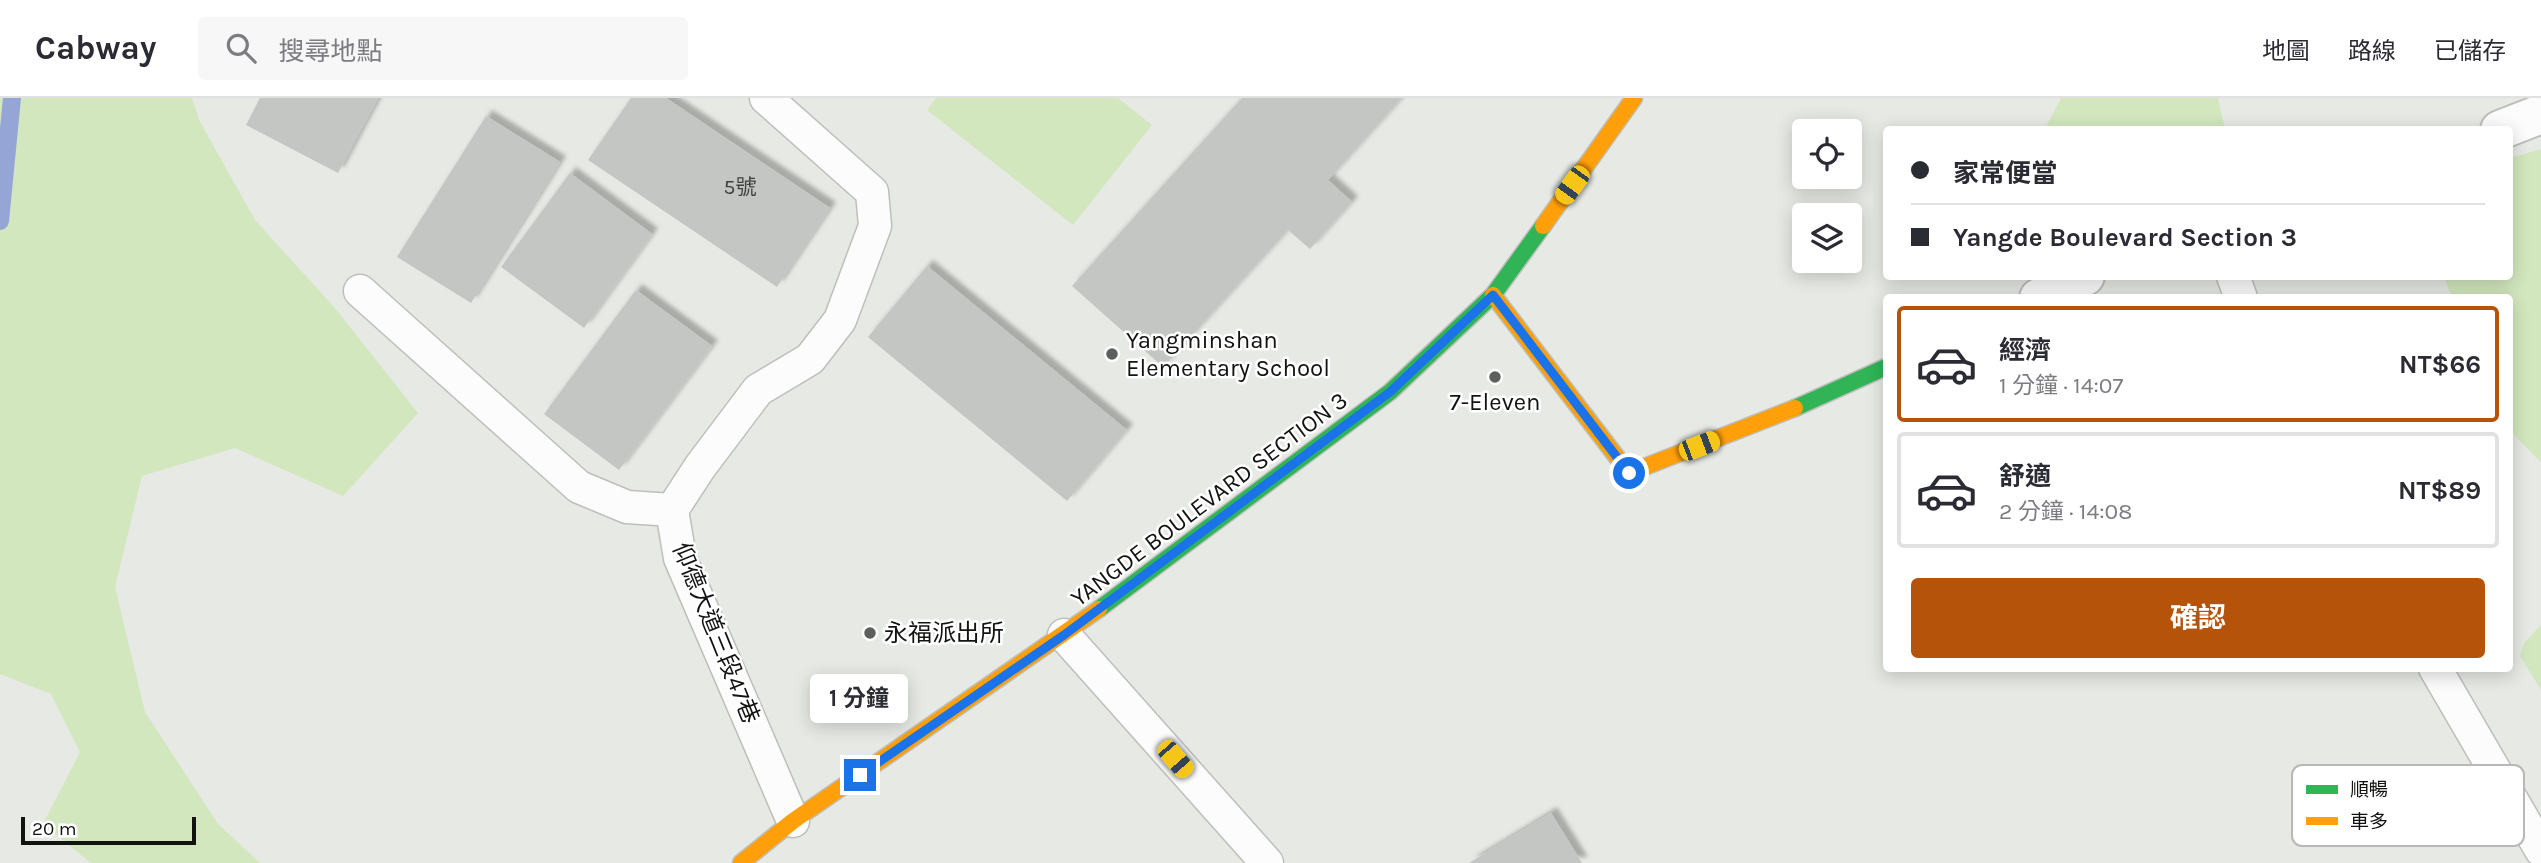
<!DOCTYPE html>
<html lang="zh-TW">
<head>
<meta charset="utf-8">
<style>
  :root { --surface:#fff; --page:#f7f7f7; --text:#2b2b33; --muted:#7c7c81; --line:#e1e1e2; --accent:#b45309 }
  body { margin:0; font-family:Karla,"Noto Sans TC",sans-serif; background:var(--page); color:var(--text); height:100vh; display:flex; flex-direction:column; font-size:26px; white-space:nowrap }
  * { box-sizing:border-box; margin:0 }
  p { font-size:23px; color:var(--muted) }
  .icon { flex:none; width:38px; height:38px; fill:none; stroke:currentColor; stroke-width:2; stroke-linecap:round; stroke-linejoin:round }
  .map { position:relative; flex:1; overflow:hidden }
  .details { position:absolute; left:1883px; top:196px; width:630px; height:378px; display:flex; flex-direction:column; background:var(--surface); border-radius:7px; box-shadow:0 4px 18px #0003 }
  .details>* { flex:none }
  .top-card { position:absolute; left:1883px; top:28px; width:630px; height:154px; border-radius:7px; box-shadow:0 4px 18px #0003; display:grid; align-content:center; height:154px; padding:0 28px; background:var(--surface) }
  .buttons { position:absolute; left:1792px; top:21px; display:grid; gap:14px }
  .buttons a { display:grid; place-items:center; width:70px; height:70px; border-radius:7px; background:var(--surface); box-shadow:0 4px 18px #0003; font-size:35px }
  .scale { position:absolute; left:21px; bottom:18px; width:175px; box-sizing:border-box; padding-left:7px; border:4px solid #121411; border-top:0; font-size:19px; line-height:24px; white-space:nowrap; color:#121411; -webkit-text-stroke:5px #fff; paint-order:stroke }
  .end { position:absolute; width:32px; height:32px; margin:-16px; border:9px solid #1a73e8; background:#fff; box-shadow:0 0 0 4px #fff }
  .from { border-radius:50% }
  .bubble { position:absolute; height:49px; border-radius:7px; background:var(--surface); box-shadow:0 4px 18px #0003; font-size:23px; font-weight:700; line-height:49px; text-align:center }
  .car { position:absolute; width:21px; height:42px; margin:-21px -10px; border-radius:9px; box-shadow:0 0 5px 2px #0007; background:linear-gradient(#f5c518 24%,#345 0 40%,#f5c518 0 76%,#345 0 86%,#f5c518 0) }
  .top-card b { display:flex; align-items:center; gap:24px; height:66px; font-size:26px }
  .top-card b+b { border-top:2px solid var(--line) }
  .top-card i { width:18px; height:18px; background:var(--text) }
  ul { padding:12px 0 0; list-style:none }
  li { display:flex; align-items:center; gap:21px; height:116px; margin:0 14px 10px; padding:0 14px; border:4px solid var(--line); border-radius:7px }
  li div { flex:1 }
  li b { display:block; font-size:26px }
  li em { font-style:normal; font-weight:700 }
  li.active { border-color:var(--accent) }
  li>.icon { width:63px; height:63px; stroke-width:1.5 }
  .cta { display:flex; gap:14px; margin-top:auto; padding:14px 28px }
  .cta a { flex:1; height:80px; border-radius:7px; background:var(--accent); color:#fff; font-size:28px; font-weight:700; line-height:80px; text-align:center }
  header { display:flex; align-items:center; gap:42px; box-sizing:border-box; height:98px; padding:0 35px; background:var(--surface); border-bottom:2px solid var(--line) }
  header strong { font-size:33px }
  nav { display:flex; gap:38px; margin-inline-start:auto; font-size:24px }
  .search { width:490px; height:63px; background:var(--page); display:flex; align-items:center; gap:18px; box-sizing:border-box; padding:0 24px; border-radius:7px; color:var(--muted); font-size:26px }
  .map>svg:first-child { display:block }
  .green { fill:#d2e7be }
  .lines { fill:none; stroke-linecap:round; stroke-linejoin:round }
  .stream { stroke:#95a6d6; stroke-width:18 }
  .building { fill:#c3c6c2; filter:url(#shadow) }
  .lane-casing { stroke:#bdbfbb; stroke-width:35 }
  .street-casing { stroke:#bdbfbb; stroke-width:42 }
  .fast-casing { stroke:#bdbfbb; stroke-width:19 }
  .slow-casing { stroke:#bdbfbb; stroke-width:19 }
  .lane { stroke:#fbfcfb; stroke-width:32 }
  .street { stroke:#fbfcfb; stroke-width:38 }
  .fast { stroke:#30b455; stroke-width:16 }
  .slow { stroke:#ff9f0a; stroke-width:16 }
  .route { stroke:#1a73e8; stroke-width:9 }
  .poi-dot { fill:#5c5f5b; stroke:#fff; stroke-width:2.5 }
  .labels { text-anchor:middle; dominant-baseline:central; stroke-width:5; stroke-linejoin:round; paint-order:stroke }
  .number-label { font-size:21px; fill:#3e403d }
  .poi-label { font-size:24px; fill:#121411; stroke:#fff; text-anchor:start }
  .street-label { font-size:24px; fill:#121411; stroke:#fff }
  .key { fill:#fff; stroke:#b8b8b8; stroke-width:2 }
  .key-label { font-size:19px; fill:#121411 }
</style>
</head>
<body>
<header>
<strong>Cabway</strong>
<div class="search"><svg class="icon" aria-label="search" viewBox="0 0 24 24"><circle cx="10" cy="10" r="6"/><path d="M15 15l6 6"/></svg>搜尋地點</div>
<nav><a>地圖</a><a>路線</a><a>已儲存</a></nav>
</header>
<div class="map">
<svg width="2541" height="765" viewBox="0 0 2541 765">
  <defs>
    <filter id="shadow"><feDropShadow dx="6" dy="-6" stdDeviation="2" flood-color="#0004"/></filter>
  </defs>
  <rect width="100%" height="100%" fill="#e6e9e4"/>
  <path class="green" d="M 0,0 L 192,0 L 199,22 L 255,122 L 334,209 L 418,315 L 343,398 L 235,350 L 142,378 L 115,489 L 145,614 L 218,726 L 260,765 L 91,765 L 43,726 L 80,654 L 51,596 L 0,576 Z
    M 936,0 L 1118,0 L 1152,27 L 1073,127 L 927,12 Z
    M 2061,0 L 2218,0 L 2225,31 L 2045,31 Z
    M 2541,51 L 2541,364 L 2510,333 L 2510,200 L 2452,199 L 2444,179 L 2510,178 L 2510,60 Z
    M 2541,527 L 2541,592 L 2520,558 L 2524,545 Z"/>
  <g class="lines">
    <path class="stream" d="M 0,123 L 12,0"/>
  </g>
  <path class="building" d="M 260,0 L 378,0 L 338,75 L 246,27 Z
    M 631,0 L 666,0 L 830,110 L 777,189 L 588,62 Z
    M 1242,0 L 1402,0 L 1328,82 L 1352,104 L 1310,151 L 1288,132 L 1163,269 L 1072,188 Z
    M 486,18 L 560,64 L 471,205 L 397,159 Z
    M 570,75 L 652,136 L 584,230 L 501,169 Z
    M 927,168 L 1127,332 L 1067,403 L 868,239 Z
    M 636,192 L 712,248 L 619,372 L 544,316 Z
    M 1551,715 L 1582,765 L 1469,765 Z"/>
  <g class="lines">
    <defs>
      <path id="lane" d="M 766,0 L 872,94 L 875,128 L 840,222 L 810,261 L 758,292 L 700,369 L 672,412 L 680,460 L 793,723
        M 2233,178 L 2241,200
        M 360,193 L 579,389 L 627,409 L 672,412
        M 1064,537 L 1267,765
        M 2435,570 L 2541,752"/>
      <path id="street" d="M 2500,32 L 2541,16
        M 2039,200 L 2085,178"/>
      <path id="fast" d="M 1795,310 L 1886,269
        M 1099,511 L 1390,294 L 1493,197 L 1543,128"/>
      <path id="slow" d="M 1543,128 L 1634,0
        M 1493,197 L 1629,375 L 1795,310
        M 741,765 L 793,723 L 1099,511"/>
    </defs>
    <use href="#lane" class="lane-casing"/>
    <use href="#street" class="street-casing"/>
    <use href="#fast" class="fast-casing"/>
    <use href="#slow" class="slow-casing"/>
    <use href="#lane" class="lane"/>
    <use href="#street" class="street"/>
    <use href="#fast" class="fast"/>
    <use href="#slow" class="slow"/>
  </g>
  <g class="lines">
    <path class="route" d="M 860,677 L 1064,537 L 1390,294 L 1493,197 L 1629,375"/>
  </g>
  <g class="poi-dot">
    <circle cx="1112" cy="256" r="7"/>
    <circle cx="1495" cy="279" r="7"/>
    <circle cx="870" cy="535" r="7"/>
  </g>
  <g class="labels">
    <g class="number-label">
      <text x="740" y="89">5號</text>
    </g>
    <g class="poi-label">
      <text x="1126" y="242">Yangminshan<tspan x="1126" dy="28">Elementary School</tspan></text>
      <text x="1495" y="304" text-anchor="middle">7-Eleven</text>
      <text x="884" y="535">永福派出所</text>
    </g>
    <g class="street-label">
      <text transform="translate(1209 401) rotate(-37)">YANGDE BOULEVARD SECTION 3</text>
      <text transform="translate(716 535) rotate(68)">仰德大道三段47巷</text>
    </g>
  </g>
  <rect x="2292" y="667" width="232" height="81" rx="10" class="key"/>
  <rect x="2306" y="687" width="32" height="9" fill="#30b455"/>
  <rect x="2306" y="719" width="32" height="8" fill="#ff9f0a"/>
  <g class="key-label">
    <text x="2350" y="698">順暢</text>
    <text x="2350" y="730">車多</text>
  </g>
</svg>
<div class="buttons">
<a><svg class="icon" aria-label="locate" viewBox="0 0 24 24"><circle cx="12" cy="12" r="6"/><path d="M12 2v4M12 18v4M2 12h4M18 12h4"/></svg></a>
<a><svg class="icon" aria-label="layers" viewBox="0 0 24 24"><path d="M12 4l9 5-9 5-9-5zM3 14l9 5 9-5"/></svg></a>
</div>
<div class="scale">20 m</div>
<i class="end from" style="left:1629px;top:375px"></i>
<i class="end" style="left:860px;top:677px"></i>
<div class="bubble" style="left:810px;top:576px;width:98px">1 分鐘</div>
<i class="car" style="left:1572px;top:87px;rotate:216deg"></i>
<i class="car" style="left:1699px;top:348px;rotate:69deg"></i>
<i class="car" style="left:1175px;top:661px;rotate:139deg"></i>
<div class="top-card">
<b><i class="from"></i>家常便當</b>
<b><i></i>Yangde Boulevard Section 3</b>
</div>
<section class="details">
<ul>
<li class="active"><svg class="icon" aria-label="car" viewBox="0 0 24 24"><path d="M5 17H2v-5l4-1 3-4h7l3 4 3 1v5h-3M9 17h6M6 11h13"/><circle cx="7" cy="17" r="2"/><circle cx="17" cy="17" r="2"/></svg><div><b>經濟</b><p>1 分鐘 · 14:07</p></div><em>NT$66</em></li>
<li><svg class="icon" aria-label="car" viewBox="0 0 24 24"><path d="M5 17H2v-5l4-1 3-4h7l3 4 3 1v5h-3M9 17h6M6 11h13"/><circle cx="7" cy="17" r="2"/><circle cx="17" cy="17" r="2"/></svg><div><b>舒適</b><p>2 分鐘 · 14:08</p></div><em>NT$89</em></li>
</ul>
<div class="cta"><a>確認</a></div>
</section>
</div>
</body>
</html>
